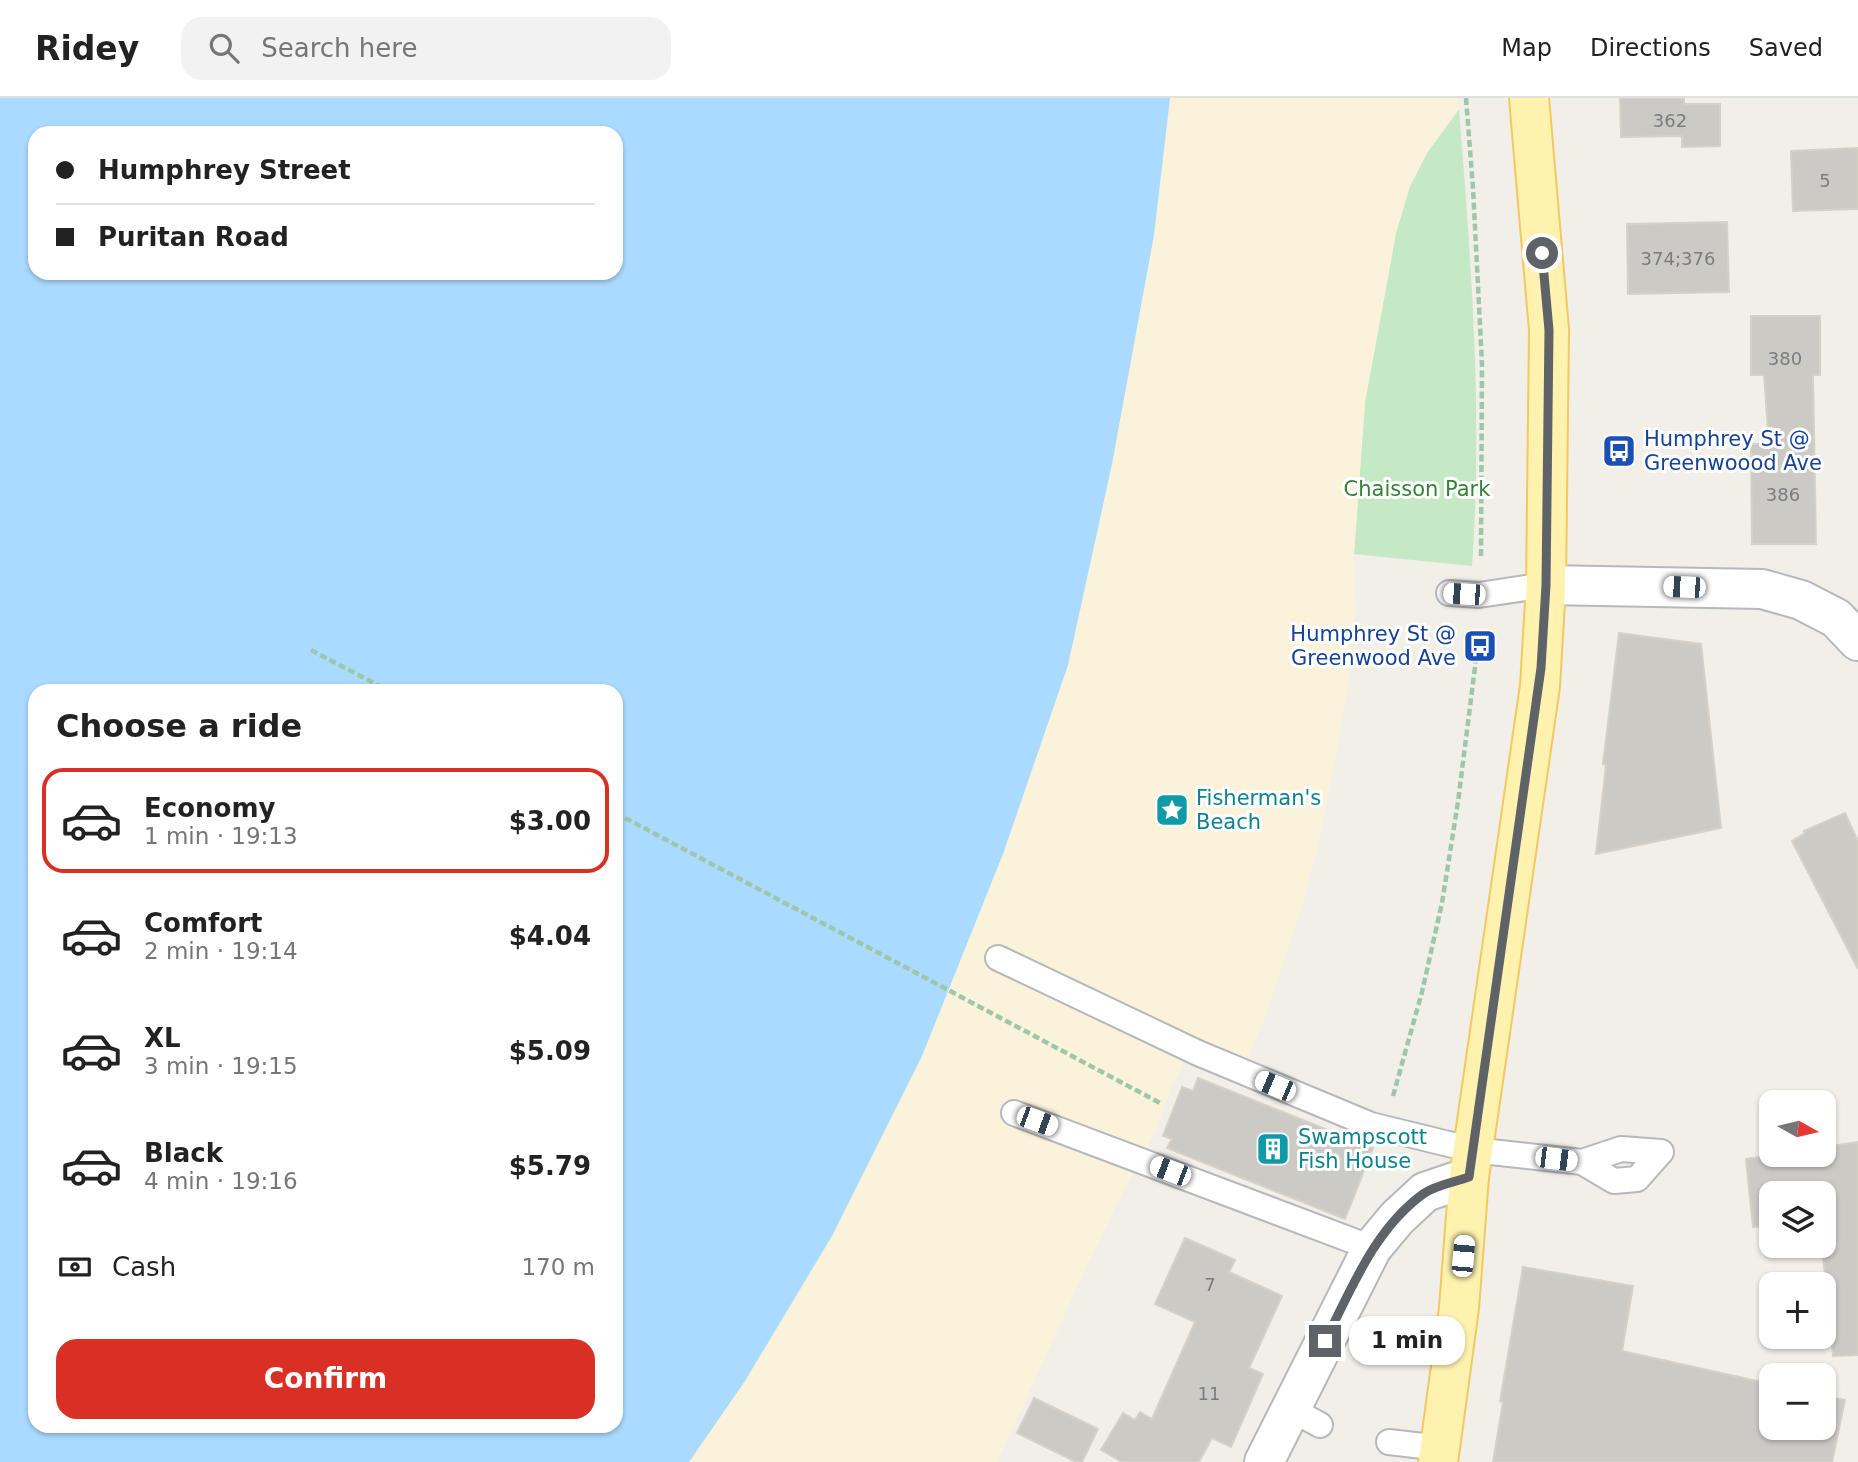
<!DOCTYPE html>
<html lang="en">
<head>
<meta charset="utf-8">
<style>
  :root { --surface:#fff; --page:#f2f2f2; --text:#222; --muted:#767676; --line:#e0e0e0; --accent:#d93025 }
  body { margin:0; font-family:"DejaVu Sans",sans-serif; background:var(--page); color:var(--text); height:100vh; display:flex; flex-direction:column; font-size:26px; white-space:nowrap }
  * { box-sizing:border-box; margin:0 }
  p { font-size:23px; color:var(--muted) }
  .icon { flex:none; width:38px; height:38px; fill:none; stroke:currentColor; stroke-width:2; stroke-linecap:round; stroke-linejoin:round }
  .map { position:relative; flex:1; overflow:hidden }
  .sheet { position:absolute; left:28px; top:586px; width:595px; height:749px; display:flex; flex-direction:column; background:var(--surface); border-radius:21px; box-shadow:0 2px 5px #0004 }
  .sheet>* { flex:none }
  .top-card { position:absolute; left:28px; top:28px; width:595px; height:154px; border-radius:21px; box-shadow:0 2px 5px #0004; display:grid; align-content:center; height:154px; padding:0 28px; background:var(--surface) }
  .needle { width:46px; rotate:98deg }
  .controls { position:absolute; left:1759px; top:992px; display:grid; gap:14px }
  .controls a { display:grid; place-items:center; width:77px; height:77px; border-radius:14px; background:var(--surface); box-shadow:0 2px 5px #0004; font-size:35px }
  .end { position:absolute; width:32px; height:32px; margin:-16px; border:9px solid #5f6368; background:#fff; box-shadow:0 0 0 4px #fff }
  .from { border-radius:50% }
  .bubble { position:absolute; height:49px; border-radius:21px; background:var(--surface); box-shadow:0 2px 5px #0004; font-size:23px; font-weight:800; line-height:49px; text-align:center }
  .car { position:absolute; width:21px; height:42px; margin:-21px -10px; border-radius:9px; box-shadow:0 0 5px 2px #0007; background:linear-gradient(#fff 24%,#345 0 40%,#fff 0 76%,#345 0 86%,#fff 0) }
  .top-card b { display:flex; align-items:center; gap:24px; height:66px; font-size:26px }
  .top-card b+b { border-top:2px solid var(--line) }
  .top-card i { width:18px; height:18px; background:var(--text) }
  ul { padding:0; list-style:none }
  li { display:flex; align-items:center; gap:21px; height:105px; margin:0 14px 10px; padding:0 14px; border:4px solid transparent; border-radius:21px }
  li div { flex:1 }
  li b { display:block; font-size:26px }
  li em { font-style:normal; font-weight:800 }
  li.selected { border-color:var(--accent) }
  li>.icon { width:63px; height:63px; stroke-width:1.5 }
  h2 { padding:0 28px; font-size:32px; line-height:84px }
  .pay { display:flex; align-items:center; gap:18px; height:77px; padding:0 28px; font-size:26px }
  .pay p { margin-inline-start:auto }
  .button { display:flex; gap:14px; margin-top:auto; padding:14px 28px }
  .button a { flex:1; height:80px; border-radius:21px; background:var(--accent); color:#fff; font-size:28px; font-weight:800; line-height:80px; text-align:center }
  header { display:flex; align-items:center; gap:42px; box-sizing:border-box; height:98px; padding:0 35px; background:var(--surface); border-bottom:2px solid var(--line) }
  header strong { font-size:33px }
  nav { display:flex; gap:38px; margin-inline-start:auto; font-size:24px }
  .search { width:490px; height:63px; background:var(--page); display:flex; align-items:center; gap:18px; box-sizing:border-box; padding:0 24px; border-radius:21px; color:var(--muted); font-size:26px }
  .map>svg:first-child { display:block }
  .green { fill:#c5e8c5 }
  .sand { fill:#fbf3d9 }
  .water { fill:#aadaff; fill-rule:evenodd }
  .building { fill:#cccac5; stroke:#d6d1c6; stroke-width:2 }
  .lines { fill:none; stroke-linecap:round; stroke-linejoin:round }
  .service-casing { stroke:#b5b8bc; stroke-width:28 }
  .minor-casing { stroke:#b5b8bc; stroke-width:42 }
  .tertiary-casing { stroke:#b5b8bc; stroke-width:42 }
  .primary-casing { stroke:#f2c960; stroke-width:42 }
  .path { stroke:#9cc7a9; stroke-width:4.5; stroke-dasharray:7 3.5; stroke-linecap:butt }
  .service { stroke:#fff; stroke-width:24 }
  .minor { stroke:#fff; stroke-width:38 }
  .tertiary { stroke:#fff; stroke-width:38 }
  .primary { stroke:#fff2af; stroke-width:38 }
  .route { stroke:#5f6368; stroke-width:9 }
  .labels { text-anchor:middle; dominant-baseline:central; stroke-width:6; stroke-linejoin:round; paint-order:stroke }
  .number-label { font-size:18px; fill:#7a7d7f }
  .transit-label { font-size:21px; fill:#164399; stroke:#fff; text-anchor:start }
  .park-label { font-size:21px; fill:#348238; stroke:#fff }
  .culture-label { font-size:21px; fill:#0d838f; stroke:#fff; text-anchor:start }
</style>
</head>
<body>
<header>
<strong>Ridey</strong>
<div class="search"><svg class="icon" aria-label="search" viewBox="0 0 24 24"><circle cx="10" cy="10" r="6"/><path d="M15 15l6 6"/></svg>Search here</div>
<nav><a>Map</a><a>Directions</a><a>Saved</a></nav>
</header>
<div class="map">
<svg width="1858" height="1364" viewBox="0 0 1858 1364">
  <rect width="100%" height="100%" fill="#f1efe8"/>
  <path class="green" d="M 1459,11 C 1471,163 1483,315 1472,468 L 1354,456 L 1365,304 L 1396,135 L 1410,88 L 1427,55 Z"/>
  <path class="sand" d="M 1170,0 L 1457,0 L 1459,11 L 1427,55 L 1410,88 L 1396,135 L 1365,304 L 1354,456 L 1356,522 L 1347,592 L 1333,672 L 1317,753 L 1300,814 L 1268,911 L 1246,966 L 1194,947 L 1171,989 L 1155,1035 L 1127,1085 L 1083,1176 L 997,1364 L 689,1364 L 745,1283 L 832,1138 L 922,958 L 1003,756 L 1068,567 L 1112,366 L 1154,137 Z"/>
  <path class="water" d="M 0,0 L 1170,0 L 1154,137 L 1112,366 L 1068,567 L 1003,756 L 922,958 L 832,1138 L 745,1283 L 689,1364 L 0,1364 ZM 35,35 L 616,35 L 616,175 L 35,175 ZM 35,593 L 616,593 L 616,1328 L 35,1328 Z"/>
  <path class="building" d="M 1620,0 L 1684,0 L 1684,6 L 1720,6 L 1720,48 L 1682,49 L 1682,38 L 1621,39 Z
    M 1858,50 L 1858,111 L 1793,113 L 1791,53 Z
    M 1727,124 L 1729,194 L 1628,196 L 1627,126 Z
    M 1751,218 L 1820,218 L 1820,277 L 1813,277 L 1816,446 L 1752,446 L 1751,346 L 1769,346 L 1764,277 L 1751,277 Z
    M 1619,535 L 1701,546 L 1721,730 L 1596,756 L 1606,667 L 1603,666 Z
    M 1845,715 L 1858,743 L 1858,871 L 1792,743 L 1805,735 L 1804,733 Z
    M 1198,980 L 1373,1050 L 1345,1121 L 1167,1050 L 1172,1041 L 1163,1038 L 1182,989 L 1193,993 Z
    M 1858,1044 L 1858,1257 L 1833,1258 L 1822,1148 L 1824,1148 L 1824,1096 L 1771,1096 L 1771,1128 L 1753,1129 L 1746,1061 L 1773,1057 L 1824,1057 L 1824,1049 Z
    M 1185,1140 L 1235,1162 L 1229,1174 L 1282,1198 L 1249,1270 L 1263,1276 L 1231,1349 L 1212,1340 L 1199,1364 L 1122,1364 L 1101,1352 L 1123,1315 L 1135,1322 L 1140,1314 L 1152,1321 L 1195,1224 L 1155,1206 Z
    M 1523,1169 L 1633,1188 L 1622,1253 L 1771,1286 L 1771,1330 L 1824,1330 L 1824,1298 L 1845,1302 L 1832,1364 L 1493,1364 L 1503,1304 L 1500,1303 Z
    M 1034,1300 L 1098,1331 L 1082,1364 L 1076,1364 L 1017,1335 Z"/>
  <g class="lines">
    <defs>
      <path id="service" d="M 1449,495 L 1479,497 L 1546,487
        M 998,860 L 1198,955 L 1371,1027 L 1473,1052 L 1582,1064 L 1621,1051 L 1661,1054
        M 1014,1015 L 1372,1150
        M 1582,1064 L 1614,1083 L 1637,1081 L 1661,1054
        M 1291,1311 L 1320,1327
        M 1389,1344 L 1440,1350"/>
      <path id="minor" d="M 1546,487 L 1762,491 L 1801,502 L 1836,520 L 1858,543"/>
      <path id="tertiary" d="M 1264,1364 L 1372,1150 L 1397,1120 L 1425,1094 L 1469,1079"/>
      <path id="primary" d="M 1438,1364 L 1459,1210 L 1469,1079 L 1540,588 L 1546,487 L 1549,232 L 1529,0"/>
    </defs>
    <use href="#service" class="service-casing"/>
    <use href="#minor" class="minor-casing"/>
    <use href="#tertiary" class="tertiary-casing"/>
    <use href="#primary" class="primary-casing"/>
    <path class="path" d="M 1466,0 L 1473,90 L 1482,266 L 1481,461
      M 311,552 L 389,593
      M 616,715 L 1162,1006
      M 1393,998 L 1422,894 L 1442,805 L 1458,704 L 1475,569 L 1477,532"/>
    <use href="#service" class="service"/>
    <use href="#minor" class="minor"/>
    <use href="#tertiary" class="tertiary"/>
    <use href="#primary" class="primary"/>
  </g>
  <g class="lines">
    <path class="route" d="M 1325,1243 C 1352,1190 1374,1132 1423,1096 C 1435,1087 1455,1084 1469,1079 L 1541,570 L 1546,487 L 1549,232 L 1542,155"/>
  </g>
  <defs>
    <symbol id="bus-square" viewBox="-11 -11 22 22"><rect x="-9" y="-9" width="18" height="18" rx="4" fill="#1a4fb4" stroke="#fff"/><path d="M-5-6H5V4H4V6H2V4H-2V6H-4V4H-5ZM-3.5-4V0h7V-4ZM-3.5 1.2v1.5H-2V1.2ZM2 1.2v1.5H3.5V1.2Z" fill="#fff"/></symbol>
    <symbol id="sight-square" viewBox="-11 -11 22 22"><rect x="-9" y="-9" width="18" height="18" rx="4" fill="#0f9aa8" stroke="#fff"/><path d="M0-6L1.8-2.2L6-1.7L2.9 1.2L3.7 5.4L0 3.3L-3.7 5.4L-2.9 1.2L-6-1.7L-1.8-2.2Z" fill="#fff"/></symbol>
    <symbol id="building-square" viewBox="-11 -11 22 22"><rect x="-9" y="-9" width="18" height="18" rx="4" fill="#0f9aa8" stroke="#fff"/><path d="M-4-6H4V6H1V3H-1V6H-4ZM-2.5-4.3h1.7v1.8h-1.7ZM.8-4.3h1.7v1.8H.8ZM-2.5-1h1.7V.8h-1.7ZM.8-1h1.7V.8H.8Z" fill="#fff"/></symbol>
  </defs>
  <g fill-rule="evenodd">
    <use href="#bus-square" x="1600" y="334" width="38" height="38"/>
    <use href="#bus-square" x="1461" y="529" width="38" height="38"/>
    <use href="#sight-square" x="1153" y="693" width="38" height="38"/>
    <use href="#building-square" x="1254" y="1032" width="38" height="38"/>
  </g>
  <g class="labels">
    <g class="number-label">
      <text x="1670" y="22">362</text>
      <text x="1825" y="82">5</text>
      <text x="1678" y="160">374;376</text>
      <text x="1785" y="260">380</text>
      <text x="1783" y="396">386</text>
      <text x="1210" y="1186">7</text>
      <text x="1209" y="1295">11</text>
    </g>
    <g class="transit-label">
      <text x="1644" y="341">Humphrey St @<tspan x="1644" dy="24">Greenwoood Ave</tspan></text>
      <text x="1456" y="536" text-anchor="end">Humphrey St @<tspan x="1456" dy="24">Greenwood Ave</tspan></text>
    </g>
    <g class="park-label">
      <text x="1417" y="391">Chaisson Park</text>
    </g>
    <g class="culture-label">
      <text x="1196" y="700">Fisherman's<tspan x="1196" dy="24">Beach</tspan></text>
      <text x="1298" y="1039">Swampscott<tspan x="1298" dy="24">Fish House</tspan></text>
    </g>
  </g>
</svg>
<div class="controls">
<a><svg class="needle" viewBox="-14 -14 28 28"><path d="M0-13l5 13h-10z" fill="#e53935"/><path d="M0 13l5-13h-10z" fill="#767676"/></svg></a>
<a><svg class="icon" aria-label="layers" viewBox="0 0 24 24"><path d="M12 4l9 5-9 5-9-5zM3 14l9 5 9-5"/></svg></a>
<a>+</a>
<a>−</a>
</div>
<i class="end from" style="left:1542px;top:155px"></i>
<i class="end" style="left:1325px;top:1243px"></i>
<div class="bubble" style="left:1349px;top:1218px;width:116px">1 min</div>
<i class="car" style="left:1684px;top:489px;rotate:272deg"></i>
<i class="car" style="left:1464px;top:496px;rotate:273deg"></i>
<i class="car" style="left:1275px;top:988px;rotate:293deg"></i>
<i class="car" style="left:1037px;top:1023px;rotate:110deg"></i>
<i class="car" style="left:1556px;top:1061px;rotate:97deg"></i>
<i class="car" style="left:1170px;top:1073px;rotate:291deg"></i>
<i class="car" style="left:1463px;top:1158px;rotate:5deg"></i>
<div class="top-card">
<b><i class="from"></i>Humphrey Street</b>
<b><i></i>Puritan Road</b>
</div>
<section class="sheet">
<h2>Choose a ride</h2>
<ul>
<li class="selected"><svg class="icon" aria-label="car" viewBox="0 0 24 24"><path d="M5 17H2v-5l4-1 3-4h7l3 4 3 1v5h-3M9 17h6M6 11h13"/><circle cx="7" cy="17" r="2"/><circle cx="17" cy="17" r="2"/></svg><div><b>Economy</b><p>1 min · 19:13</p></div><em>$3.00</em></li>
<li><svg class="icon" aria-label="car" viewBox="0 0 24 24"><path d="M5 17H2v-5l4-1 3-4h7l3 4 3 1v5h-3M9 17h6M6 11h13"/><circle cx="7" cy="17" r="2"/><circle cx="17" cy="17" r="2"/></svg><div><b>Comfort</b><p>2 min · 19:14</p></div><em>$4.04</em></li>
<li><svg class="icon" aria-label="car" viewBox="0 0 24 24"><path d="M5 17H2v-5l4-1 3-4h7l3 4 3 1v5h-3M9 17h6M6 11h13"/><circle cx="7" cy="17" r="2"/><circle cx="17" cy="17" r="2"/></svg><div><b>XL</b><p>3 min · 19:15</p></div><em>$5.09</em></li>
<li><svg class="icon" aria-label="car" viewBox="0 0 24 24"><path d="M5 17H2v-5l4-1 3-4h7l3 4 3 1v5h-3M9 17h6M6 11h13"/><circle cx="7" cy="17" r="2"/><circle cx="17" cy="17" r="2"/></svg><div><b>Black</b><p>4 min · 19:16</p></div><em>$5.79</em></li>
</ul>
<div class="pay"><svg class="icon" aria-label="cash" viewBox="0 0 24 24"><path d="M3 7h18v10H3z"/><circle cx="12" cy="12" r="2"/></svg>Cash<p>170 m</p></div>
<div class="button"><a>Confirm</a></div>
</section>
</div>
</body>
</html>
